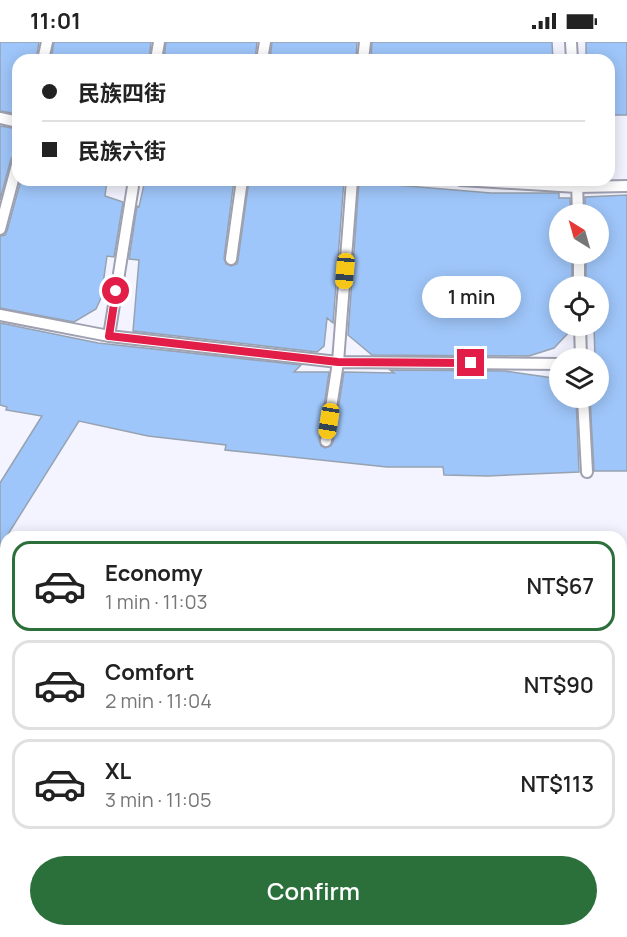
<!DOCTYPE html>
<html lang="en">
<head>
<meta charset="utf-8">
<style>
  :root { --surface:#fff; --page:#f6f6f6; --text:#222; --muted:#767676; --line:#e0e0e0; --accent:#2b703b }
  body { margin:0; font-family:Manrope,"Noto Sans TC",sans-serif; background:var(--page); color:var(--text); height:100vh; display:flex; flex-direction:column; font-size:22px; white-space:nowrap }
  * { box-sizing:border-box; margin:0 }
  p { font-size:20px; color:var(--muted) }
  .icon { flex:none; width:33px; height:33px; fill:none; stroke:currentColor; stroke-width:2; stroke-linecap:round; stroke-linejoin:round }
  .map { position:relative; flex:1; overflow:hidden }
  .details { position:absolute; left:0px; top:489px; width:627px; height:406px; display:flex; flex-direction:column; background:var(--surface); border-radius:18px 18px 0 0; box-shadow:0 3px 15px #0003 }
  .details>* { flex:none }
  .guide { position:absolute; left:12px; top:12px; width:603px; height:132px; border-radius:18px; box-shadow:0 3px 15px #0003; display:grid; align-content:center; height:132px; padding:0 30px; background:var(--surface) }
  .needle { width:39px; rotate:323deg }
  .controls { position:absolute; left:549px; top:162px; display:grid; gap:12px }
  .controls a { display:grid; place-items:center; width:60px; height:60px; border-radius:50%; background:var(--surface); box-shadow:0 3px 15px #0003; font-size:30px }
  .end { position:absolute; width:27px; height:27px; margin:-14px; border:8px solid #e11d48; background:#fff; box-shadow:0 0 0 3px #fff }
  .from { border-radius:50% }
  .bubble { position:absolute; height:42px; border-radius:21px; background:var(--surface); box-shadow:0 3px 15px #0003; font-size:20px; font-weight:600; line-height:42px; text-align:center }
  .car { position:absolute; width:18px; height:36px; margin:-18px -9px; border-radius:8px; box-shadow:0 0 4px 2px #0007; background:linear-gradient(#f5c518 24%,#345 0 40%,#f5c518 0 76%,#345 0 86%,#f5c518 0) }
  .guide b { display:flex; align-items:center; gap:21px; height:57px; font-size:22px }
  .guide b+b { border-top:2px solid var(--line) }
  .guide i { width:15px; height:15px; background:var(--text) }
  ul { padding:10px 0 0; list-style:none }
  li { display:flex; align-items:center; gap:18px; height:90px; margin:0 12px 9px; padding:0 18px; border:3px solid var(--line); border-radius:18px }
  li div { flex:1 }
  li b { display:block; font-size:22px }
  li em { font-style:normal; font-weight:600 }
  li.on { border-color:var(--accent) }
  li>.icon { width:54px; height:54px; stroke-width:1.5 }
  .cta { display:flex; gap:12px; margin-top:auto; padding:12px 30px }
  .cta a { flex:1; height:69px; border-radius:36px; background:var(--accent); color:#fff; font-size:24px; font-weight:600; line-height:69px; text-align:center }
  .status { display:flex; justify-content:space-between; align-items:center; height:42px; padding:0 30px; background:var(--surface); direction:ltr }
  .status svg { height:16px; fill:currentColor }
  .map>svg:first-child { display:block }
  .building { fill:#9fc6fa; stroke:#97a2b0; stroke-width:1.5 }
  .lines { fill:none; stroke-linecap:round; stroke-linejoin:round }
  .lane-casing { stroke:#9fa0b0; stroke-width:14 }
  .secondary-casing { stroke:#9fa0b0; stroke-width:32 }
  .lane { stroke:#fff; stroke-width:10 }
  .secondary { stroke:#fff; stroke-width:28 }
  .route { stroke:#e11d48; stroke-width:8 }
</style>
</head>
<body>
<div class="status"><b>11:01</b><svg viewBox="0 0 49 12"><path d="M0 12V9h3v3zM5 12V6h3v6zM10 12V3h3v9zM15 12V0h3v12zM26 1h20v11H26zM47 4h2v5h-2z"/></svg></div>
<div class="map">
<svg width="627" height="895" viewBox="0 0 627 895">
  <rect width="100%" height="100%" fill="#f3f4ff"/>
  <path class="building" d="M 0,0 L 39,0 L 36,18 L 18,18 L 18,72 L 0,69 Z
    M 54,0 L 151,0 L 149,18 L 51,18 Z
    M 166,0 L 257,0 L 255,18 L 164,18 Z
    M 272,0 L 357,0 L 356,18 L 270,18 Z
    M 372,0 L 552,0 L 553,18 L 371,18 Z
    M 586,0 L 627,0 L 627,73 L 609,73 L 609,18 L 586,18 Z
    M 0,84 L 18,87 L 18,99 L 14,113 L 11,117 L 0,158 Z
    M 21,138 L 107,138 L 105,154 L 123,160 L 114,215 L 107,214 L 101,256 L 96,267 L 74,280 L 0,266 L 0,194 L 5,193 L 7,189 Z
    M 145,138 L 234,138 L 224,216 L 226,222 L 231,224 L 237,222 L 238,218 L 249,138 L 344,138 L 333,281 L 327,276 L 324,304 L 317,310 L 133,289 L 139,218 L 129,217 L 137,164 L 139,165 Z
    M 359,140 L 491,151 L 559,151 L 559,156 L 570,156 L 571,172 L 560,172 L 560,212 L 572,212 L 572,244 L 560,244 L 560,284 L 573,284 L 573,286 L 554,306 L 529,314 L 372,313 L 348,293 Z
    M 627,153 L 627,429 L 594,429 L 590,356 L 598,356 L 598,316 L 595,316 L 594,284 L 598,284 L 598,244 L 586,244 L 586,212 L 598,212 L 598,172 L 585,172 L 585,155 Z
    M 0,281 L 98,301 L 301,323 L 294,330 L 329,330 L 319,398 L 321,404 L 325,406 L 331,404 L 333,400 L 344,330 L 394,331 L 390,328 L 505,329 L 560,337 L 560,356 L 576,356 L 579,430 L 488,434 L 444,433 L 443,425 L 387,425 L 225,408 L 226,403 L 148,394 L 79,379 L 0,505 L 0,441 L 42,374 L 6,368 L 7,365 L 0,363 Z"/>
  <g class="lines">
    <defs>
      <path id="lane" d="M 571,0 L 572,18
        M 43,18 L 47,0
        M 156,18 L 159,0
        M 262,18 L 265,0
        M 363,18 L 365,0
        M 0,76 L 18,80
        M 461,138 L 577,145 L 627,144
        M 577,140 L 578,172
        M 0,187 L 18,119
        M 579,212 L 579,244
        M 231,217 L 242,138
        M 0,273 L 109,294 L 134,138
        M 580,284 L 581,316
        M 109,294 L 338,320 L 560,322
        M 583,356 L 587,430
        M 326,399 L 338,320 L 352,138
        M 621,588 L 627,572
        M 621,607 L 627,611
        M 476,895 L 478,890"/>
      <path id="secondary" d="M 0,549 L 6,553
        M 621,845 L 627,845"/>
    </defs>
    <use href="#lane" class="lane-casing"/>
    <use href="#secondary" class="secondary-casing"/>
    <use href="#lane" class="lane"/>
    <use href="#secondary" class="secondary"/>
  </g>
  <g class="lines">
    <path class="route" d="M 116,249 L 109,294 L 338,320 L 471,321"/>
  </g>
</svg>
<div class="controls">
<a><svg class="needle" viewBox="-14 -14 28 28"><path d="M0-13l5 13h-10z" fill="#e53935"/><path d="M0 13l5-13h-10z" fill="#767676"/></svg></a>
<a><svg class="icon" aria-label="locate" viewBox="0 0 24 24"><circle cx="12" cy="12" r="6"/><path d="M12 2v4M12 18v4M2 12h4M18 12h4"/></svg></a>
<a><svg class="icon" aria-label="layers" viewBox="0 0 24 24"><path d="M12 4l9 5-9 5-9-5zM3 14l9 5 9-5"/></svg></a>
</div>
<i class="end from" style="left:116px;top:249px"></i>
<i class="end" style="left:471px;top:321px"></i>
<div class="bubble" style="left:422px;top:234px;width:99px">1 min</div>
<i class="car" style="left:345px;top:229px;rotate:185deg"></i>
<i class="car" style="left:329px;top:379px;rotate:189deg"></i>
<div class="guide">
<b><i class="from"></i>民族四街</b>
<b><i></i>民族六街</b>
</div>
<section class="details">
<ul>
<li class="on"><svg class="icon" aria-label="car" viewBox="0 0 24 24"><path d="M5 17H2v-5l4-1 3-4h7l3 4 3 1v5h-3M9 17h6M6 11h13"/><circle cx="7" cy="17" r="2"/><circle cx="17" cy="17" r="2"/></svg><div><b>Economy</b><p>1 min · 11:03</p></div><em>NT$67</em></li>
<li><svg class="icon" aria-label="car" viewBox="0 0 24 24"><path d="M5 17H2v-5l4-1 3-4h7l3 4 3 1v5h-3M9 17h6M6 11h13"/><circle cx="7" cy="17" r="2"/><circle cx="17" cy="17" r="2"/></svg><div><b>Comfort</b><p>2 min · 11:04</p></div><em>NT$90</em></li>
<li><svg class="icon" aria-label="car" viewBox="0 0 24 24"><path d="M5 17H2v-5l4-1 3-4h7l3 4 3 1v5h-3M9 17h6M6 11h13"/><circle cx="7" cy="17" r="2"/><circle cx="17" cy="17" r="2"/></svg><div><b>XL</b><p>3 min · 11:05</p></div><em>NT$113</em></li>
</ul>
<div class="cta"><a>Confirm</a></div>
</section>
</div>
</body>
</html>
